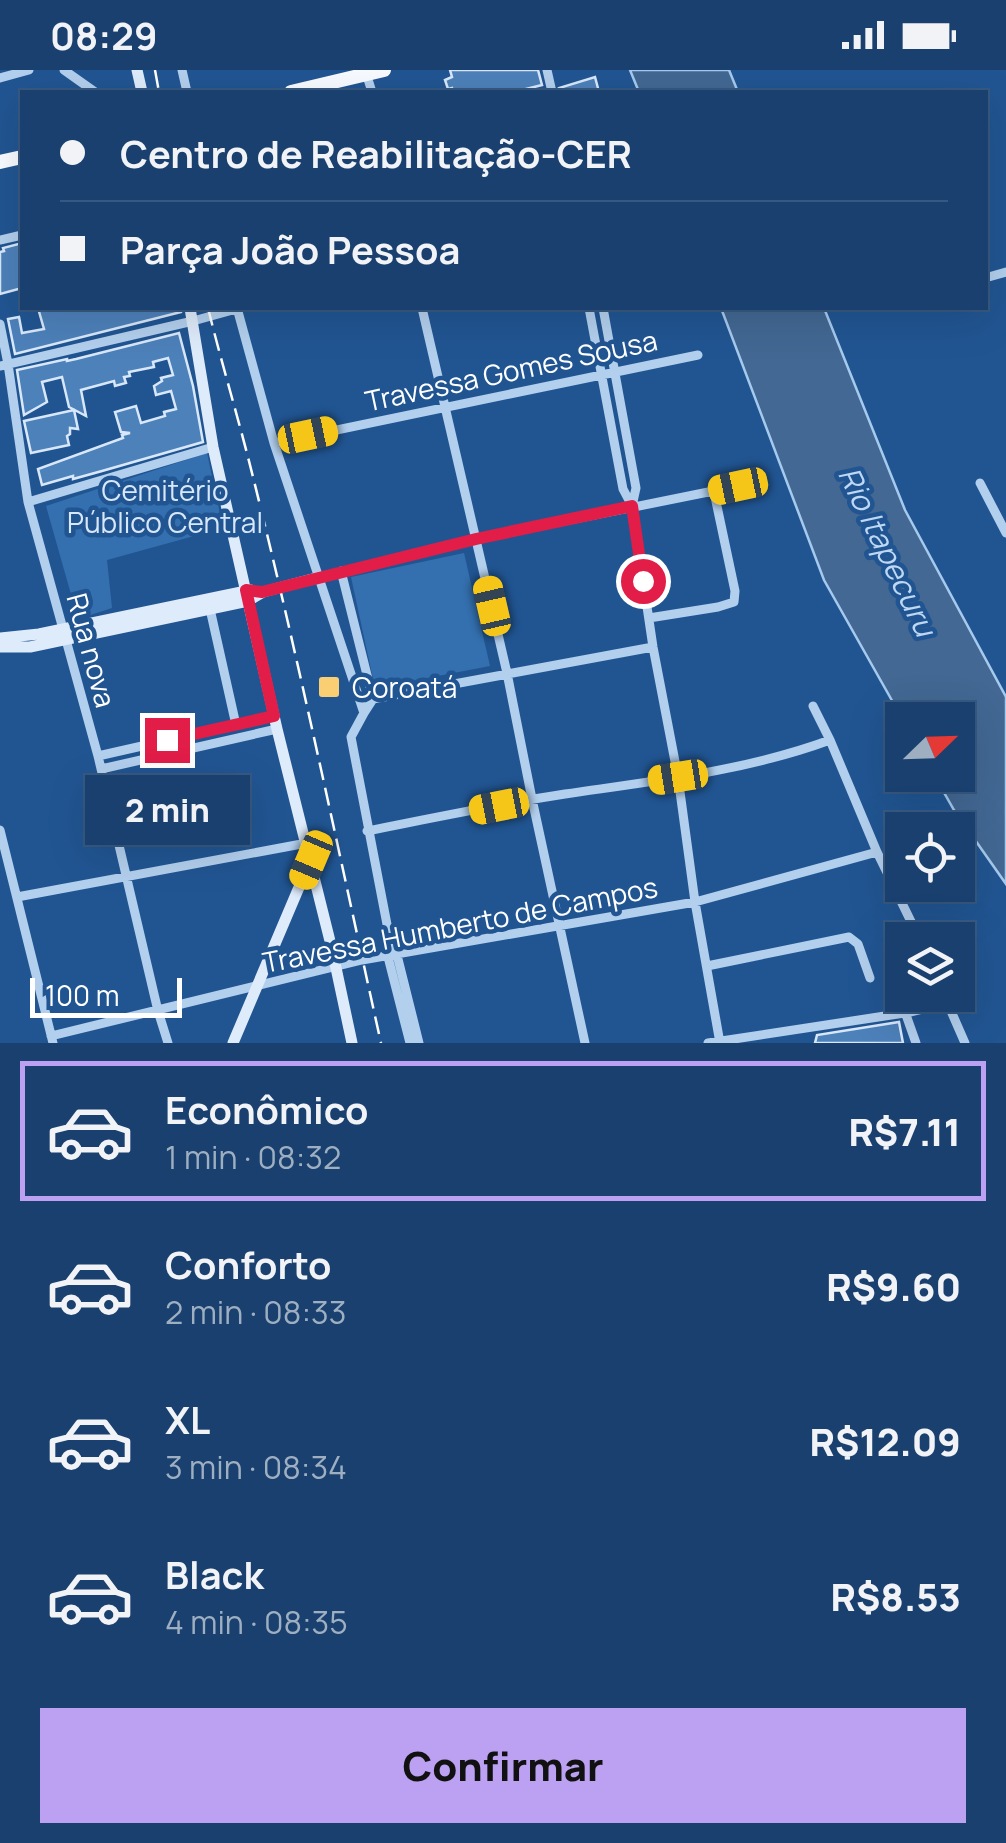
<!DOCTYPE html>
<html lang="pt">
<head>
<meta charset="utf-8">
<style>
  :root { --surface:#19406e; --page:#264b76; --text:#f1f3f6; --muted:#9fafc2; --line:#375981; --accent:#bca0f2 }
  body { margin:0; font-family:Manrope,sans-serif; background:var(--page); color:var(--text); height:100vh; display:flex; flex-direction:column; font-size:38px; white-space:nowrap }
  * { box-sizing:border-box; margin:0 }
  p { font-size:32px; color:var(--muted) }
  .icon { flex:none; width:55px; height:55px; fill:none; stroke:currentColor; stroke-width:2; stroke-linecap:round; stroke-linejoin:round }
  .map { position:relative; height:973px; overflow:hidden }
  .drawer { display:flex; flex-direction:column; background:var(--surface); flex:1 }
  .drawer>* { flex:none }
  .guide { position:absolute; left:20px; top:20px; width:968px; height:220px; border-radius:0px; box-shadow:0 10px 40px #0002,0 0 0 2px var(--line); display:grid; align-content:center; height:220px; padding:0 40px; background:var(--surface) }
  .needle { width:65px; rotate:67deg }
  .buttons { position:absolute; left:885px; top:632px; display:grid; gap:20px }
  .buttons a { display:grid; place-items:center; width:90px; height:90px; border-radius:0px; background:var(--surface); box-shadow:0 10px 40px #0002,0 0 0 2px var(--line); font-size:50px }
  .scale { position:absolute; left:30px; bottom:25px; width:152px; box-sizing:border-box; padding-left:10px; border:5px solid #fff; border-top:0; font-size:28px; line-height:35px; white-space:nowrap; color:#fff; -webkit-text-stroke:8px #215592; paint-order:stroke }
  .end { position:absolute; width:45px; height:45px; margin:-22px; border:12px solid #e11d48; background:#fff; box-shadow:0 0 0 5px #fff }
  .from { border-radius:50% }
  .bubble { position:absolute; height:70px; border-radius:0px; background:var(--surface); box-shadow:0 10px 40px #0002,0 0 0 2px var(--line); font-size:32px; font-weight:800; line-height:70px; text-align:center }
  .car { position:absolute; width:30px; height:60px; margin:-30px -15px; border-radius:12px; box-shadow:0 0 8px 2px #0007; background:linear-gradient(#f5c518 24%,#345 0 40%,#f5c518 0 76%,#345 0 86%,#f5c518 0) }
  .guide b { display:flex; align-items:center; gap:35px; height:95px; font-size:38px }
  .guide b+b { border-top:2px solid var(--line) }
  .guide i { width:25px; height:25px; background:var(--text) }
  ul { padding:18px 0 0; list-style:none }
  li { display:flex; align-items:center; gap:30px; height:140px; margin:0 20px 15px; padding:0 20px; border:5px solid transparent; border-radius:0px }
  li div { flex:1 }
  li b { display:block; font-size:38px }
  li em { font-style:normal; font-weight:800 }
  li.on { border-color:var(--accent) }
  li>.icon { width:90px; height:90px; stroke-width:1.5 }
  .action { display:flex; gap:20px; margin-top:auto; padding:20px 40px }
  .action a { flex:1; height:115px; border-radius:0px; background:var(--accent); color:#111; font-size:40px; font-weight:800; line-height:115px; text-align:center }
  .status { display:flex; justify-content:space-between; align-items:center; height:70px; padding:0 50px; background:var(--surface); direction:ltr }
  .status svg { height:28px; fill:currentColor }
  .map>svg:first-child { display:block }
  .green { fill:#3470af }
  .water { fill:#426893; stroke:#a6caee; stroke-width:2.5 }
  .building { fill:#4d81ba; stroke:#d8e8fa; stroke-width:2.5 }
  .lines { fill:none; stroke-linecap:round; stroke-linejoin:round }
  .street { stroke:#b2cfed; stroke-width:9 }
  .secondary { stroke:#deebfa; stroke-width:11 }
  .primary { stroke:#f8fbff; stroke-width:14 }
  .rail { stroke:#fff; stroke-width:2.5; stroke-dasharray:18 8; stroke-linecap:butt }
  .route { stroke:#e11d48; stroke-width:12 }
  .poi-dot { fill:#facf73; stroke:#215592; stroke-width:4 }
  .labels { text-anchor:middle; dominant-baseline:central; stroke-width:9; stroke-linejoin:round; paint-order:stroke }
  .street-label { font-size:28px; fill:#fff; stroke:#215592 }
  .park-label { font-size:28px; fill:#d8e8fa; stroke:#215592 }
  .poi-label { font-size:28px; fill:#fff; stroke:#215592; text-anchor:start }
  .water-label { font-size:30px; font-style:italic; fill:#bed8f4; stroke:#215592 }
</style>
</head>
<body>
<div class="status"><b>08:29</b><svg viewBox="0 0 49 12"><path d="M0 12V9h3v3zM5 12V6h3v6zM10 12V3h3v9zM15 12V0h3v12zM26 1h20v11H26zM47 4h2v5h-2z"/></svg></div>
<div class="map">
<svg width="1006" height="973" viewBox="0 0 1006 973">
  <rect width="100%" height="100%" fill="#215592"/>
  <path class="green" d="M 207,383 L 223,458 L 107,490 L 112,538 L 78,549 L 46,436 Z
    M 464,483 L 490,596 L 375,618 L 351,507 Z"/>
  <path class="water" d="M 630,0 L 729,0 L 738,22 L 639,22 Z
    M 721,238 L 824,238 L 905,440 L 1006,627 L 1006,814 L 954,740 L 934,705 L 958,705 L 958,650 L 903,650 L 824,510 Z"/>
  <path class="building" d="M 450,0 L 538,0 L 542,15 L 514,22 L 453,22 L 452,18 L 448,19 L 445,10 L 452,7 Z
    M 595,7 L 599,22 L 560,22 L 559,18 Z
    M 22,173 L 22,218 L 0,224 L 0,182 L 4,181 L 3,178 Z
    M 38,238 L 181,238 L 181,242 L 15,284 L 8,249 L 19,247 L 22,263 L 44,259 Z
    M 179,263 L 193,316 L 203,372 L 102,401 L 73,409 L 73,406 L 42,415 L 38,399 L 123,368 L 122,365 L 130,363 L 121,362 L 115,342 L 136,336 L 141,353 L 165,346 L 164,342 L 176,339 L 171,321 L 156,325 L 154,316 L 162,311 L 161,308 L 173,305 L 168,288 L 153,292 L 154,297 L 129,302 L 130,306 L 124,307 L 126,313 L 115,316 L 114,311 L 81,320 L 86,346 L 69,337 L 62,307 L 42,312 L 47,332 L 24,345 L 17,300 L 67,289 L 67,291 L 76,289 Z
    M 74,340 L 78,359 L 70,358 L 70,364 L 67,366 L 69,375 L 31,383 L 24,351 Z
    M 899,952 L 903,973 L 815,973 L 817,965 Z"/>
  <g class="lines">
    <path class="street" d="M 64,0 L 95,22
      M 182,0 L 187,22
      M 547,0 L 552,22
      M 366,3 L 372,22
      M 0,8 L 29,0
      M 0,170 L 22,165
      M 985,208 L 1006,202
      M 237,238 L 274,373 L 364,643 L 351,667 L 390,870 L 388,887 L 410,973
      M 422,238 L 507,603 L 532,729 L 585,973
      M 589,238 L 623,419 L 632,436 L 653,577 L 678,707 L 695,832 L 720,973
      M 603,238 L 636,418 L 632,436
      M 0,254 L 8,294 L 28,432 L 98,686 L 158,941 L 168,973
      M 0,296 L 193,251 L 240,238
      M 274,373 L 698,285
      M 980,413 L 1006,463
      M 28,432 L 213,377
      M 341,501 L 373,629
      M 320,507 L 476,469 L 738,416
      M 210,539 L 236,655
      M 649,548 L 718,537 L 734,532 L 735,521 L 714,422
      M 813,636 L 830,670 L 877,782 L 920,870
      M 364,643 L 373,629 L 653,577
      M 98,686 L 274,646
      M 101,699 L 277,659
      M 0,760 L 53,973
      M 367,761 C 433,748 499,734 565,724 C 654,711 746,701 830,670
      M 17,827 L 307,773
      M 396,881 L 419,973
      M 707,896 L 849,867 L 858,874 L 870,908
      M 944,925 L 965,973
      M 905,942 L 916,973
      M 51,966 L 362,890 L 695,832 L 877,782
      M 708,973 L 911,942 L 948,933"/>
    <path class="secondary" d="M 137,0 L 142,22
      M 190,238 L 213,377 L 277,659 L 332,879 L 352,973
      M 0,568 L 39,564 L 251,520
      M 0,577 L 30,577 L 248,531 L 263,522 L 320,507
      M 233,973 L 311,789"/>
    <path class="primary" d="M 291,22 L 384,0
      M 0,92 L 22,87"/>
    <path class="rail" d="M 155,0 L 159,22
      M 208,238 C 222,295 239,350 253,407 C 300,595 339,784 381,973"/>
  </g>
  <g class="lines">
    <path class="route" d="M 167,670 L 274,646 L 246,520 L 262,522 L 476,469 L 632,436 L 643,511"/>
  </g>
  <rect class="poi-dot" x="317" y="605" width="24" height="24" rx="5"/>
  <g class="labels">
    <g class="street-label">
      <text transform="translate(511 300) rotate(-12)">Travessa Gomes Sousa</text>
      <text transform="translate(92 580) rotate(75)">Rua nova</text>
      <text transform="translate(460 854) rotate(-11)">Travessa Humberto de Campos</text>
    </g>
    <g class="park-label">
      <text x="165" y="420">Cemitério<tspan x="165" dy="32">Público Central</tspan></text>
    </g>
    <g class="poi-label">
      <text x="352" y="617">Coroatá</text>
    </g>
    <g class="water-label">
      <text transform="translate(888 481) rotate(64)">Rio Itapecuru</text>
    </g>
  </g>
</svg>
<div class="buttons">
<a><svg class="needle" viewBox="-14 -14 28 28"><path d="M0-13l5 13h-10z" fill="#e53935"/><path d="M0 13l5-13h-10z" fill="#9fafc2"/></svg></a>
<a><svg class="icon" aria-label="locate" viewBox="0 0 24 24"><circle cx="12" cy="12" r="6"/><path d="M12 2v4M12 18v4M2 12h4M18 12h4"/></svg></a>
<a><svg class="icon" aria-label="layers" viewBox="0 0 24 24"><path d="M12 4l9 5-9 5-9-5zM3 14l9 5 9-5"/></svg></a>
</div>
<div class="scale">100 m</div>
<i class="end from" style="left:643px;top:511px"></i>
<i class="end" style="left:167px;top:670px"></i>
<div class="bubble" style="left:85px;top:705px;width:165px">2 min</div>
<i class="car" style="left:308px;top:365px;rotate:78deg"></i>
<i class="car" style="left:738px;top:416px;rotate:258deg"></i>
<i class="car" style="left:492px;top:536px;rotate:347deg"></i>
<i class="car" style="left:678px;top:707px;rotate:261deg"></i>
<i class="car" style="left:499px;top:736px;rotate:259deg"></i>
<i class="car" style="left:311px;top:790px;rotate:203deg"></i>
<div class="guide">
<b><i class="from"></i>Centro de Reabilitação-CER</b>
<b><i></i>Parça João Pessoa</b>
</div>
</div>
<section class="drawer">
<ul>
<li class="on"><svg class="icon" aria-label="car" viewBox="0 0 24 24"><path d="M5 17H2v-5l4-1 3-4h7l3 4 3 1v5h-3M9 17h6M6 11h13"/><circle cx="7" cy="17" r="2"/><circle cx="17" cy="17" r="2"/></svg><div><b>Econômico</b><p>1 min · 08:32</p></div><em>R$7.11</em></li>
<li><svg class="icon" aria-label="car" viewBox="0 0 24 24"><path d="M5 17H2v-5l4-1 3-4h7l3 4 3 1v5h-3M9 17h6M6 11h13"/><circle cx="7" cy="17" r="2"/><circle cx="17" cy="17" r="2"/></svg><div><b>Conforto</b><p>2 min · 08:33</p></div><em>R$9.60</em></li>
<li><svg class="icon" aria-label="car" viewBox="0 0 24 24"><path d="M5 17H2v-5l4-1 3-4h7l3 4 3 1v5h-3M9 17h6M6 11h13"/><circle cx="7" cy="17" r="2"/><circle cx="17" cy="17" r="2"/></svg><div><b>XL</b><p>3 min · 08:34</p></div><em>R$12.09</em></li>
<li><svg class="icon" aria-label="car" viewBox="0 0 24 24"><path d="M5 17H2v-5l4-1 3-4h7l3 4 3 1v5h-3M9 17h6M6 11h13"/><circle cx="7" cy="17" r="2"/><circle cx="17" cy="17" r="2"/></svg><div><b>Black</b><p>4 min · 08:35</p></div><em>R$8.53</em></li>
</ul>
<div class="action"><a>Confirmar</a></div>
</section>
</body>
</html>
